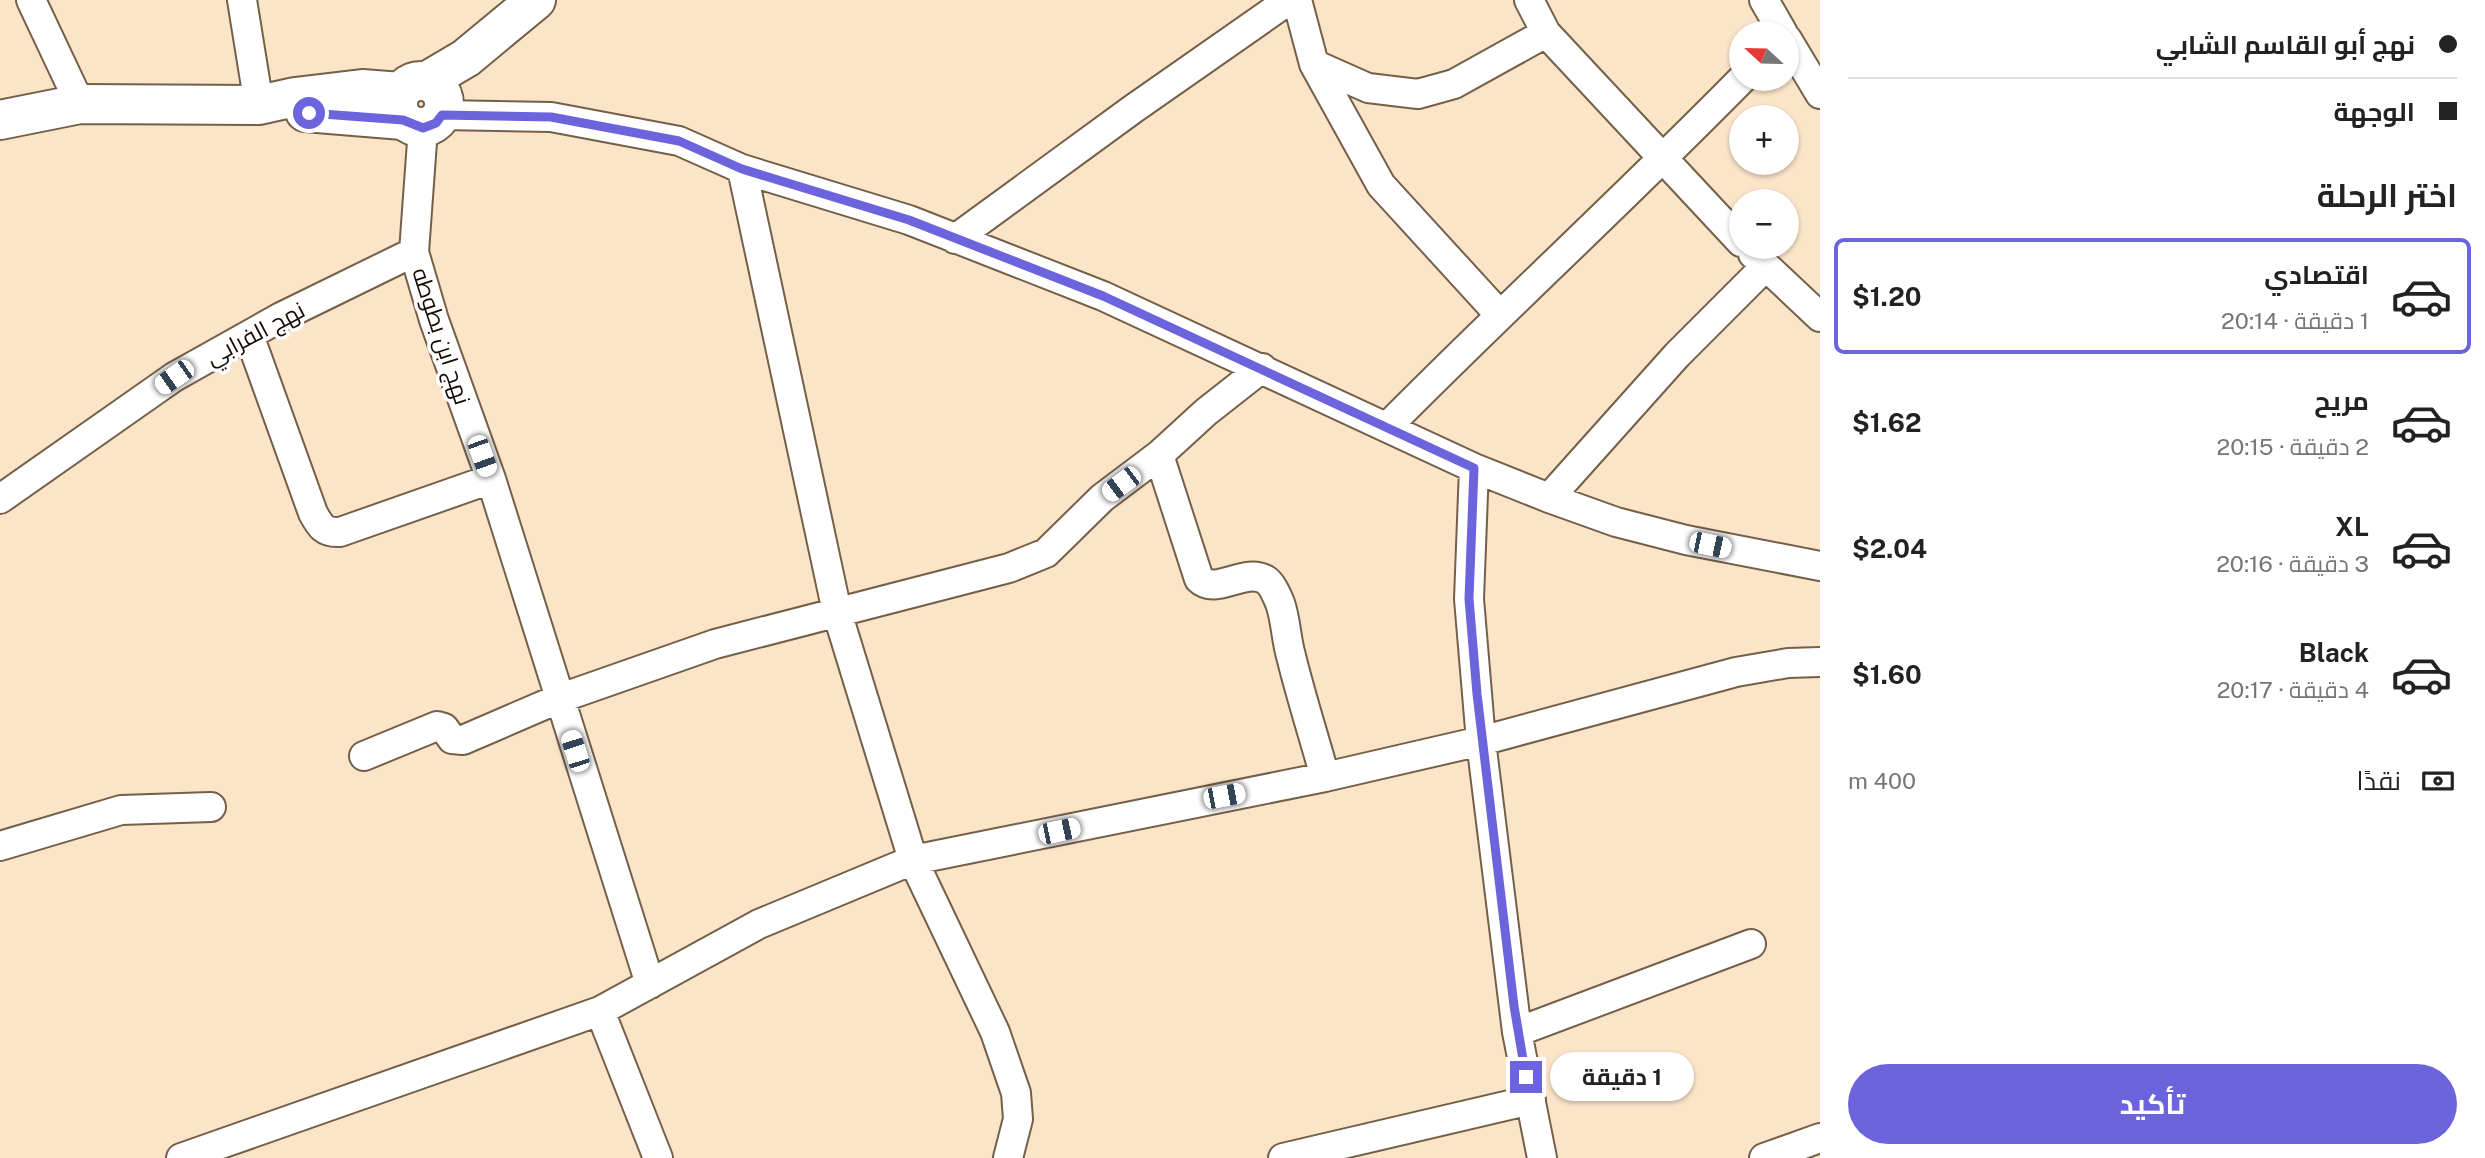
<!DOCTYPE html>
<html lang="ar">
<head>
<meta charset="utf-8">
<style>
  :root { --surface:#fff; --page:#f6f6f6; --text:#222; --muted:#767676; --line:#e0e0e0; --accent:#6c64dd }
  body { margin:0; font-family:"Public Sans",Cairo,sans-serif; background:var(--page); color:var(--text); direction:rtl; height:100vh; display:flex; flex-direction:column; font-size:26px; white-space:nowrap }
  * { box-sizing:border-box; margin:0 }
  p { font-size:23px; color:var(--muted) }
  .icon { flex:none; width:38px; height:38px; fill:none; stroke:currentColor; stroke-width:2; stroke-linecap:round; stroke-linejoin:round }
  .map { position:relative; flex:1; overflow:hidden; direction:ltr }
  .sheet { display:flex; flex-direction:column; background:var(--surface); width:665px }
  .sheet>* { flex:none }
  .guide { display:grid; align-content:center; height:154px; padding:0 28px; background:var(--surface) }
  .needle { width:46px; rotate:292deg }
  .fabs { position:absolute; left:1729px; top:21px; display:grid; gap:14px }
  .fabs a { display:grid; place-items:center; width:70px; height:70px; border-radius:50%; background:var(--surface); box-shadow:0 2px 5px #0004; font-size:35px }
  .end { position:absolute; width:32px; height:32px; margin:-16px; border:9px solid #6c64dd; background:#fff; box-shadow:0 0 0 4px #fff }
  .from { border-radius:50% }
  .bubble { position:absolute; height:49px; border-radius:24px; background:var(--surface); box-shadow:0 2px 5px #0004; font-size:23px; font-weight:700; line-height:49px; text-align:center; direction:rtl }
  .car { position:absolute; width:21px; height:42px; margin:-21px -10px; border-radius:9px; box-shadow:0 0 5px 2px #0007; background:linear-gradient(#fff 24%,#345 0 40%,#fff 0 76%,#345 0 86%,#fff 0) }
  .guide b { display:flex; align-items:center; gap:24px; height:66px; font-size:26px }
  .guide b+b { border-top:2px solid var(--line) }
  .guide i { width:18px; height:18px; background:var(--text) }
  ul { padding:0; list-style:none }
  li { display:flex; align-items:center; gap:21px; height:116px; margin:0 14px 10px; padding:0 14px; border:4px solid transparent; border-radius:10px }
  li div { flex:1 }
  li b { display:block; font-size:26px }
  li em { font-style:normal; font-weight:700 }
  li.selected { border-color:var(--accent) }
  li>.icon { width:63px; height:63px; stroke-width:1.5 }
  h2 { padding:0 28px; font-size:32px; line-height:84px }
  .pay { display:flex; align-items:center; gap:18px; height:77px; padding:0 28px; font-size:26px }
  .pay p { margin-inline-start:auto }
  .cta { display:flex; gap:14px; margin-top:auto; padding:14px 28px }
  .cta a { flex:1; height:80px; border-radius:42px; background:var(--accent); color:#fff; font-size:28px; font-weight:700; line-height:80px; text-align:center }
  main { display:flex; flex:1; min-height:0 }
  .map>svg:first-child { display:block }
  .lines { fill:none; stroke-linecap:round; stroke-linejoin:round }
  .street-casing { stroke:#746048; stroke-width:32 }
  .secondary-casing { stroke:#746048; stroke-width:42 }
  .street { stroke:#fff; stroke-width:28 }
  .secondary { stroke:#fff; stroke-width:38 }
  .route { stroke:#6c64dd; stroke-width:9 }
  .labels { text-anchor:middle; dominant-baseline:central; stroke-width:7; stroke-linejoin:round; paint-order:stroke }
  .street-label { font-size:23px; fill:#130b03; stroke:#fff }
</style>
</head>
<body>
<main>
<section class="sheet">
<div class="guide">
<b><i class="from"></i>نهج أبو القاسم الشابي</b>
<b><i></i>الوجهة</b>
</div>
<h2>اختر الرحلة</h2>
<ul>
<li class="selected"><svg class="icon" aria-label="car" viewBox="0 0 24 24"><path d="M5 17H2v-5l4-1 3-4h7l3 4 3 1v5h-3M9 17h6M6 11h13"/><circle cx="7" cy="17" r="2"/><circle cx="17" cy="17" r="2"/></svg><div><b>اقتصادي</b><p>1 دقيقة · 20:14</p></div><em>$1.20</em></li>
<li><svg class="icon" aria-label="car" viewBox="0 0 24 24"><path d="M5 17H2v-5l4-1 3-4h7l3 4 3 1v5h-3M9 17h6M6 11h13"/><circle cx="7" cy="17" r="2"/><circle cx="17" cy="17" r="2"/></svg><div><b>مريح</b><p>2 دقيقة · 20:15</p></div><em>$1.62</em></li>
<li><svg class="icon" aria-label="car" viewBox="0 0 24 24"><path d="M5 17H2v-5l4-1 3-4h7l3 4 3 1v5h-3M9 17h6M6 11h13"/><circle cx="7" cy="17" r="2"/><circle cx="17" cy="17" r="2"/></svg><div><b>XL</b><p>3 دقيقة · 20:16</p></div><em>$2.04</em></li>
<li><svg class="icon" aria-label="car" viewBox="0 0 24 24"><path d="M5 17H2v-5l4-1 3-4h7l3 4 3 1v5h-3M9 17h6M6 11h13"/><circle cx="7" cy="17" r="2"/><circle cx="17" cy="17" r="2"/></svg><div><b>Black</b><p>4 دقيقة · 20:17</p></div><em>$1.60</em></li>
</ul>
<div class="pay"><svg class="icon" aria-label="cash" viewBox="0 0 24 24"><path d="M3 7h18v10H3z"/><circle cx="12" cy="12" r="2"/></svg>نقدًا<p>400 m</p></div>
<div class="cta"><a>تأكيد</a></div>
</section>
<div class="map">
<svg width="1820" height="1158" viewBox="0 0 1820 1158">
  <rect width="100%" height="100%" fill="#fbe4c8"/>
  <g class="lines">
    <defs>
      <path id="street" d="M 31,0 L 80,104
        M 242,0 L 259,105
        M 1297,0 L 1314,64 L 1381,185 L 1499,314
        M 1529,0 L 1546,33 L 1741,242
        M 1764,0 L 1783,33
        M 1787,39 L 1820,94
        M 1314,64 L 1368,88 L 1418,94 L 1454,84 L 1546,33
        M 442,115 L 551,117 L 679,141 L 742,169 L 909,220 L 1103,296 L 1474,468 L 1549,498 L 1616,522 L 1686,540 L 1820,566
        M 423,128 L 414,252 L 434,320 L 491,479 L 650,984
        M 742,169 L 837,612 L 913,860 L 995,1032 L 1016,1093 L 1018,1119 L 1008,1158
        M 955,239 L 1133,109 L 1289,0
        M 1753,254 L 1820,317
        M 249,335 L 313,513 C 320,526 324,533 340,532 L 491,479
        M 1388,426 C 1504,309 1626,197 1742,79
        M 1159,455 L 1199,579 C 1217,596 1244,567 1266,580 C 1272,584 1277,596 1280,603 C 1286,620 1286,639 1291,656 C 1301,697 1314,737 1325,777
        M 1474,468 L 1469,599 L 1481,741 L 1517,1032 L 1542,1158
        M 1549,498 L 1677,355 L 1765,267
        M 0,499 L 174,377 L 281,317 L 414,252
        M 364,756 L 437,726 L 444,728 L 452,739 L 463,740 L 558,699 L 715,644 L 1009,568 L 1046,553 L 1102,498 L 1159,455 L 1206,412 L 1262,368
        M 0,846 L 121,810 L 211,807
        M 600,1011 L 658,1158
        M 1517,1032 L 1751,944
        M 181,1158 L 600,1011 L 759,924 L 913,860 L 1325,777 L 1481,741 L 1736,672 L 1788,663 L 1820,662
        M 1283,1158 L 1531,1100
        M 1764,1158 L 1820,1138"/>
      <path id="secondary" d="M398 104a23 23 0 1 1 46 0a23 23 0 1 1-46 0Z
        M 427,81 L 466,58 L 536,0
        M 305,112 L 403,120
        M 0,120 L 80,104 L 259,105 L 295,97 L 362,89 L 401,92"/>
    </defs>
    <use href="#street" class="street-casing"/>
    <use href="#secondary" class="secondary-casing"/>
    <use href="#street" class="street"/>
    <use href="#secondary" class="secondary"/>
  </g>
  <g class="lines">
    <path class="route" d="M 309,113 L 403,120 L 423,128 L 436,123 L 442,115 L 551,117 L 679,141 L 742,169 L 909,220 L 1103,296 L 1474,468 L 1469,599 L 1477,694 L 1514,1006 L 1526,1077"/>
  </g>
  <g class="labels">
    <g class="street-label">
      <text transform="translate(255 333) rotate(-28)">نهج الفرابي</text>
      <text transform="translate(442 336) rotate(72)">نهج ابن بطوطه</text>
    </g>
  </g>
</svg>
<div class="fabs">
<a><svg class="needle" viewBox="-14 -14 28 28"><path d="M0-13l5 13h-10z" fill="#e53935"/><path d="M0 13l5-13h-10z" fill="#767676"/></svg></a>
<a>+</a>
<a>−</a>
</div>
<i class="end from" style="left:309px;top:113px"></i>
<i class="end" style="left:1526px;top:1077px"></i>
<div class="bubble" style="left:1550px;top:1052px;width:144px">1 دقيقة</div>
<i class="car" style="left:174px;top:377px;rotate:235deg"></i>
<i class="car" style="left:482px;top:456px;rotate:160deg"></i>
<i class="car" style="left:1121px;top:484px;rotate:233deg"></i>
<i class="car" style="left:1710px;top:545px;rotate:102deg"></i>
<i class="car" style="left:575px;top:751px;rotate:342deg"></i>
<i class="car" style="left:1224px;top:796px;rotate:79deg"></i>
<i class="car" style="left:1059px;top:831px;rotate:78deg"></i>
</div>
</main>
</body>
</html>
